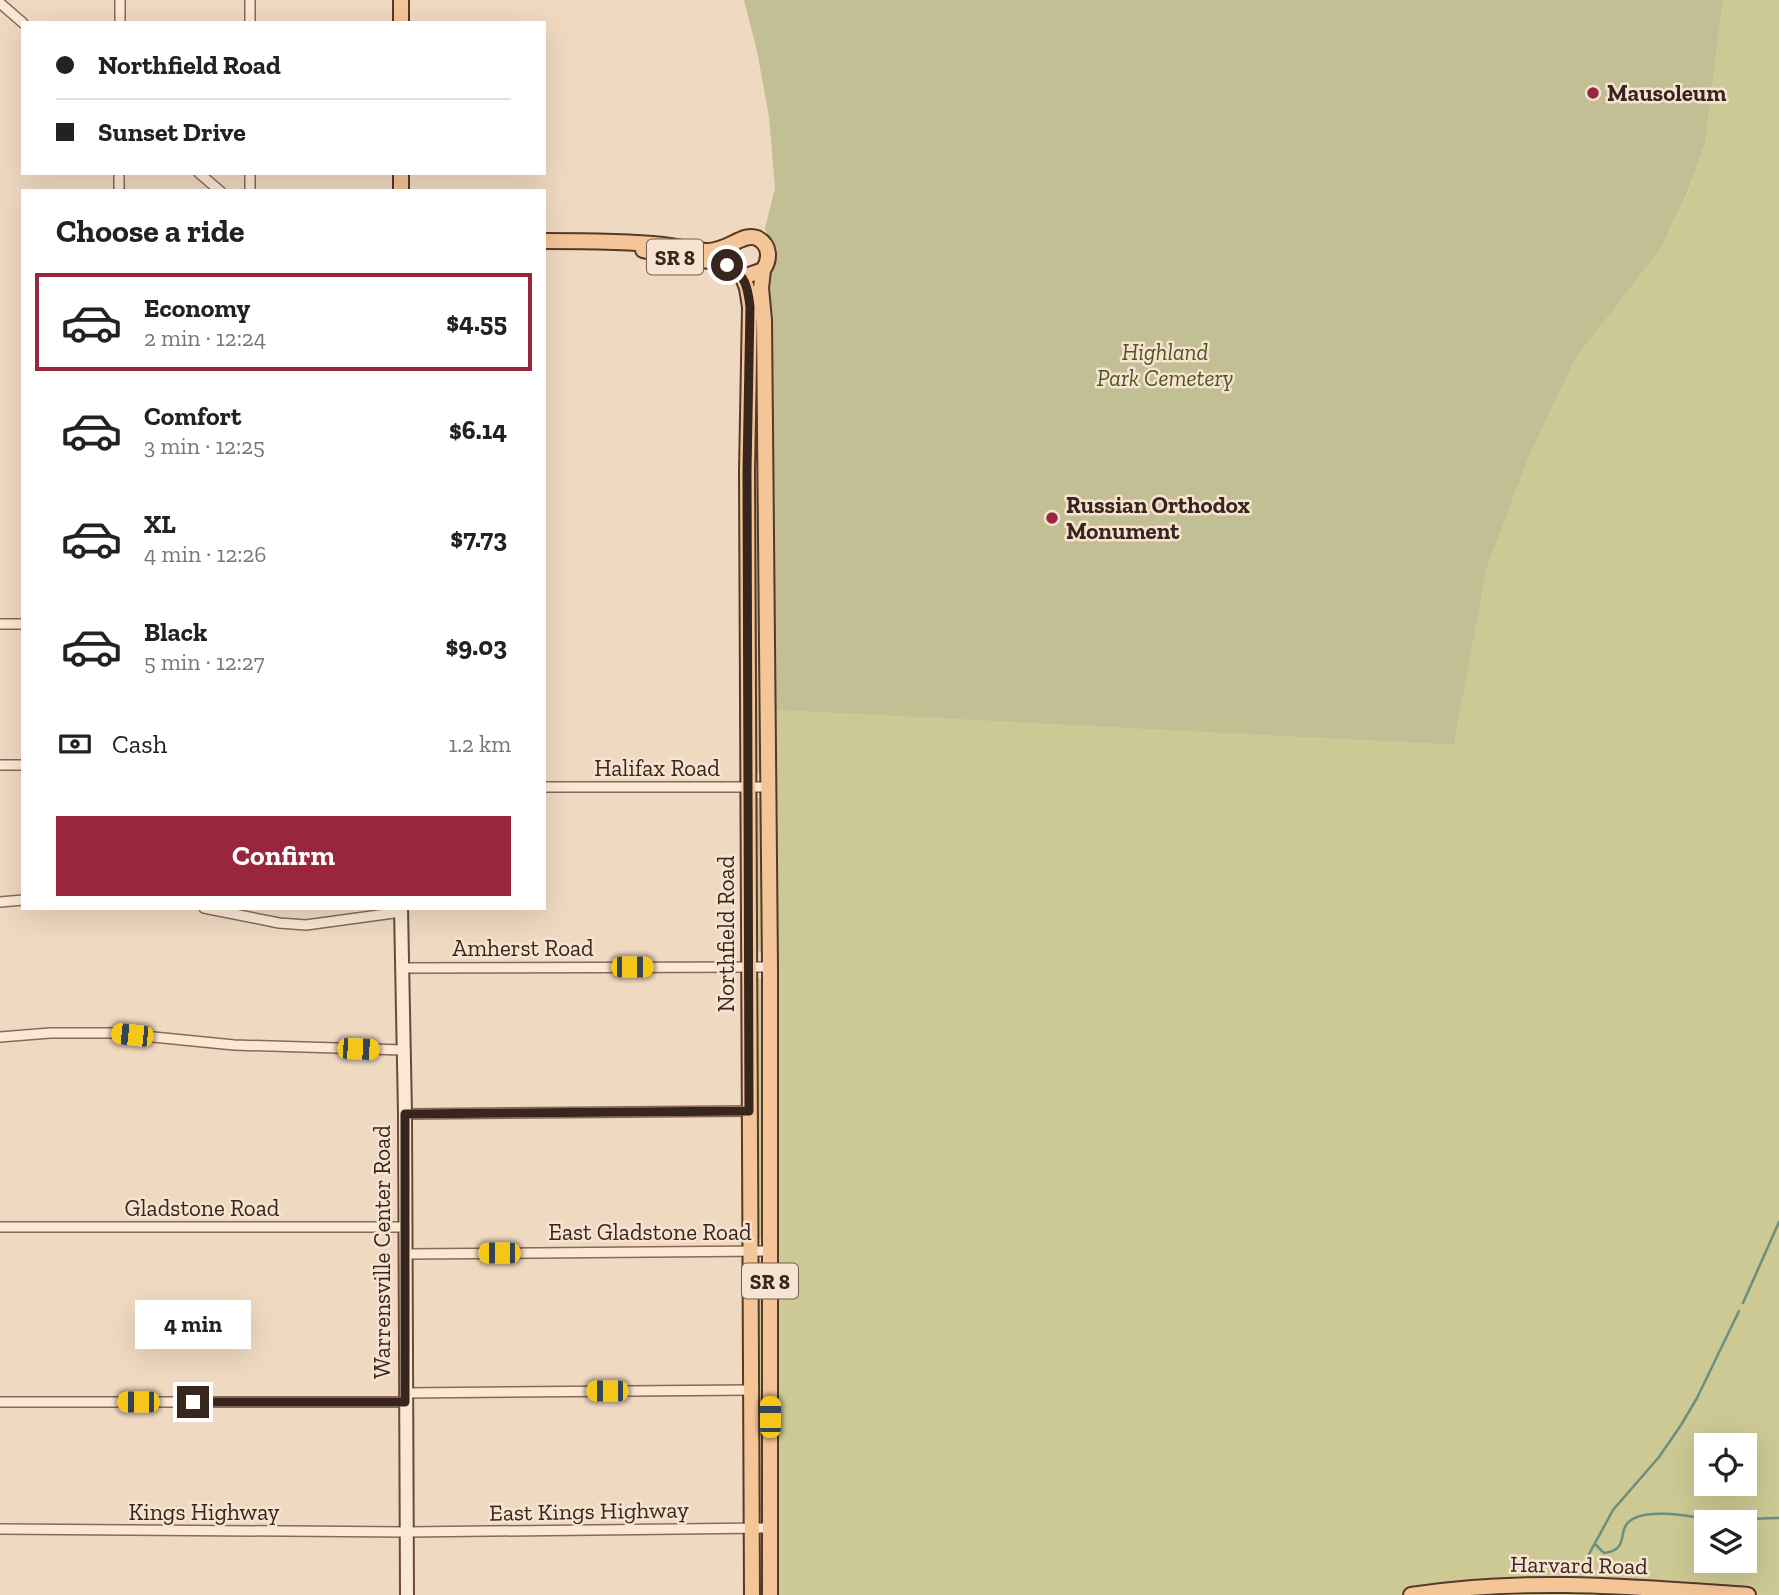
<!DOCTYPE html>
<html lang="en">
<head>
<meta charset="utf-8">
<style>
  :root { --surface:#fff; --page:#f6f6f6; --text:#222; --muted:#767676; --line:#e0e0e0; --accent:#99263d }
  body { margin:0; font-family:"Zilla Slab",serif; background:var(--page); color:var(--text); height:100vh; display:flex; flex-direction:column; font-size:26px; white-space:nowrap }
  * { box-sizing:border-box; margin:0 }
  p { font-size:23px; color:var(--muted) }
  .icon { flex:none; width:38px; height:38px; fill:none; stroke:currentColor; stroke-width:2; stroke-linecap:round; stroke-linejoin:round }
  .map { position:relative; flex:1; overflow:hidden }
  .side { position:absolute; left:21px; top:189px; width:525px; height:721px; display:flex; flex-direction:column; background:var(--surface); border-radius:0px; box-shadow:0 7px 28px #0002 }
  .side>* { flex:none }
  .hud { position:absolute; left:21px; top:21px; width:525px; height:154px; border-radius:0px; box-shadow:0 7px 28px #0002; display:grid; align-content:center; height:154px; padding:0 35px; background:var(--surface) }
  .buttons { position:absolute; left:1694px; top:1433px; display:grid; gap:14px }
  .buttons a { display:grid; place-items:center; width:63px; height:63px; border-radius:0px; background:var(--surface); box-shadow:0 7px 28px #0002; font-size:35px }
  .end { position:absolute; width:32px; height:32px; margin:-16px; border:9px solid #38251d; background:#fff; box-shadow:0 0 0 4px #fff }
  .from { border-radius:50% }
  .bubble { position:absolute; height:49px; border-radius:0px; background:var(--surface); box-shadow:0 7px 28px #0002; font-size:23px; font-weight:800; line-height:49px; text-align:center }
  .car { position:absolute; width:21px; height:42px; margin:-21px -10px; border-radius:9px; box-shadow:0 0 5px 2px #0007; background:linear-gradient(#f5c518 24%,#345 0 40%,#f5c518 0 76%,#345 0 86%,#f5c518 0) }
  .hud b { display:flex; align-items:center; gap:24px; height:66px; font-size:26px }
  .hud b+b { border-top:2px solid var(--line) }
  .hud i { width:18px; height:18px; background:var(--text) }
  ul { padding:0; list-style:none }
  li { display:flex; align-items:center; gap:21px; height:98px; margin:0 14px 10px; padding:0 21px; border:4px solid transparent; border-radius:0px }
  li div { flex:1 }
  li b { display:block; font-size:26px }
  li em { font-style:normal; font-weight:800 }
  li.active { border-color:var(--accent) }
  li>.icon { width:63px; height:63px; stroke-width:1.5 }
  h2 { padding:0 35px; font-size:32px; line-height:84px }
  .pay { display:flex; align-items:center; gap:18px; height:77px; padding:0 35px; font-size:26px }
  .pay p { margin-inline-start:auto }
  .primary-button { display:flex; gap:14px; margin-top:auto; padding:14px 35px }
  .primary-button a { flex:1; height:80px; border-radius:0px; background:var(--accent); color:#fff; font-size:28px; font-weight:800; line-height:80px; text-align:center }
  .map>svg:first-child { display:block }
  .green { fill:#cdc994; fill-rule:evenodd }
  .cemetery { fill:#c2bf94 }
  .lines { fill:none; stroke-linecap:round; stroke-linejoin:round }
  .stream { stroke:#6a8f7f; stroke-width:2.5 }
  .minor-casing { stroke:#896958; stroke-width:12 }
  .secondary-casing { stroke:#6b4a3b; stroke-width:16 }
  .primary-casing { stroke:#56382c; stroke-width:18 }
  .minor { stroke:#fae7d4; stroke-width:9 }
  .secondary { stroke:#fae7d4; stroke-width:12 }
  .primary { stroke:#f4c597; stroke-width:14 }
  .route { stroke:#38251d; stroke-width:9 }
  .poi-dot { fill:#99263d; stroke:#f6e4d1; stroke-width:2.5 }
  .labels { text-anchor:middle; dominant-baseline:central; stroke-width:5; stroke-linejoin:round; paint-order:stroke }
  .shield { fill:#f6e4d1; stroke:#715e53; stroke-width:2 }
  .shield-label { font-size:21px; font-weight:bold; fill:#38251d }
  .poi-label { font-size:23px; font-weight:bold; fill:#38251d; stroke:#f6e4d1; text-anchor:start }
  .park-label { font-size:23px; font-style:italic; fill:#525523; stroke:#f6e4d1 }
  .street-label { font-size:23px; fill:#38251d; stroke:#f6e4d1 }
</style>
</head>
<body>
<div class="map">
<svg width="1779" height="1595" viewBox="0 0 1779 1595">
  <rect width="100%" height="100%" fill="#efd9c1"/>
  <path class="green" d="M 1723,0 L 1779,0 L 1779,1595 L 770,1595 L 765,1512 L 759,1516 L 757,1512 L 757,1261 L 762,1261 L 764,1266 L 765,1498 L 778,1499 L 774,710 L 1454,745 L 1487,568 L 1530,454 L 1576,358 L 1660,250 L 1687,195 L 1705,144 ZM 1706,1446 L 1745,1446 L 1745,1484 L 1706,1484 ZM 1706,1522 L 1745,1522 L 1745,1561 L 1706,1561 Z
    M 756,465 L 761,516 L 763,773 L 755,773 L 753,466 Z
    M 755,798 L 760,798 L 761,952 L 755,950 Z
    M 756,978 L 763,978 L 764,1235 L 760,1239 L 756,1235 Z"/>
  <path class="cemetery" d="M 744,0 L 1723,0 L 1705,144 L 1687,194 L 1660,250 L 1576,358 L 1530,454 L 1487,568 L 1454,745 L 774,710 L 773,458 L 764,285 L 773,256 L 765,228 L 775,188 L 769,117 L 757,51 Z"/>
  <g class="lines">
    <path class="stream" d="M 1743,1303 L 1779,1222
      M 1595,1544 L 1604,1553 C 1634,1549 1612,1526 1637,1517 C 1661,1509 1693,1518 1719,1520 C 1739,1521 1759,1518 1779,1518
      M 1588,1556 L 1613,1510 L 1659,1457 L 1681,1425 L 1697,1398 L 1739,1311"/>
    <defs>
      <path id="minor" d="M 250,0 L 250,23
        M 0,3 L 23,23
        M 120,23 L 120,0
        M 119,173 L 119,191
        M 199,173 L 220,191
        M 250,173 L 250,191
        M 0,624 L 23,624
        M 0,765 L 23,765
        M 544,787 L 769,787
        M 0,902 L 23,900
        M 204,908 L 279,923 L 306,925 L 401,912
        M 401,968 L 770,967
        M 0,1037 L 50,1033 L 113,1033 L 234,1045 L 403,1050
        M 405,1114 L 749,1111
        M 0,1227 L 405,1227
        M 405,1254 L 769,1251
        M 405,1393 L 751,1390
        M 0,1402 L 405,1402
        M 0,1529 L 407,1532 L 770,1528"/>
      <path id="secondary" d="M 401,908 L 405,1114 L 407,1595"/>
      <path id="primary" d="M 401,23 L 401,0
        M 401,173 L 401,191
        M 544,241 C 583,241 625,241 663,245 C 678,247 692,250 706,251 C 727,252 743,232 757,238 C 771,245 770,260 763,270 L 746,276 L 735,271 L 729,258 L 733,244
        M 643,250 C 672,258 704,257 732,267
        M 763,270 L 761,288 L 764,320 L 770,967 L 770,1595
        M 742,275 L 747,288 L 750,307 L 747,471 L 752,1595
        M 1411,1595 C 1523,1577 1635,1587 1748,1595"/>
    </defs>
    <use href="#minor" class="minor-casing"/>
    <use href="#secondary" class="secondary-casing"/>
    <use href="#primary" class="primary-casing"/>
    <use href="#minor" class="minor"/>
    <use href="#secondary" class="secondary"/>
    <use href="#primary" class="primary"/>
  </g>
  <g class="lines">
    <path class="route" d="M 193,1402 L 405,1402 L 405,1114 L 749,1111 L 747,471 L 750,307 C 748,288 745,273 727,265"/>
  </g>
  <g class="poi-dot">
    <circle cx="1593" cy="93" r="7"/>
    <circle cx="1052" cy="518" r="7"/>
  </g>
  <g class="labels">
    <g class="shield">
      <rect x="647" y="239.5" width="56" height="35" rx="5"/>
      <rect x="742" y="1263.5" width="56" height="35" rx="5"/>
    </g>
    <g class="shield-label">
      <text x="675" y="257">SR 8</text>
      <text x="770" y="1281">SR 8</text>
    </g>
    <g class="poi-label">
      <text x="1607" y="93">Mausoleum</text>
      <text x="1066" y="505">Russian Orthodox<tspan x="1066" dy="26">Monument</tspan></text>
    </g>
    <g class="park-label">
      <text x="1165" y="352">Highland<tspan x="1165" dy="26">Park Cemetery</tspan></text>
    </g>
    <g class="street-label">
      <text x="657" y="768">Halifax Road</text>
      <text transform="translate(726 934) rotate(-90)">Northfield Road</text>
      <text x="523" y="948">Amherst Road</text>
      <text x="202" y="1208">Gladstone Road</text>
      <text x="650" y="1232">East Gladstone Road</text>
      <text transform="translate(382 1252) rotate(-90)">Warrensville Center Road</text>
      <text transform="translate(589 1511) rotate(-1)">East Kings Highway</text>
      <text x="204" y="1512">Kings Highway</text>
      <text transform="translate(1579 1565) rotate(1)">Harvard Road</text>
    </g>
  </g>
</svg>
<div class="buttons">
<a><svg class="icon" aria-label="locate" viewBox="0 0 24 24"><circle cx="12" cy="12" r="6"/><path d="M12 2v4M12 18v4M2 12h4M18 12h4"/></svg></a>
<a><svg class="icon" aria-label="layers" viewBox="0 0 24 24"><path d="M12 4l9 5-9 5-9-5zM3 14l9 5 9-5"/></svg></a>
</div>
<i class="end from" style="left:727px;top:265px"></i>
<i class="end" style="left:193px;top:1402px"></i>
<div class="bubble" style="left:135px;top:1300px;width:116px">4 min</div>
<i class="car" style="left:632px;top:967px;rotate:90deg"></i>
<i class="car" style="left:132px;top:1035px;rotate:276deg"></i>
<i class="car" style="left:358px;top:1049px;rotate:92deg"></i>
<i class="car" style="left:499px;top:1253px;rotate:270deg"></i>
<i class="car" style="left:607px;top:1391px;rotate:270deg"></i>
<i class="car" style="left:138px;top:1402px;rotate:270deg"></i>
<i class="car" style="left:770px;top:1417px;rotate:0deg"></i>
<div class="hud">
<b><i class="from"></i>Northfield Road</b>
<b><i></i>Sunset Drive</b>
</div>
<section class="side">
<h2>Choose a ride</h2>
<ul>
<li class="active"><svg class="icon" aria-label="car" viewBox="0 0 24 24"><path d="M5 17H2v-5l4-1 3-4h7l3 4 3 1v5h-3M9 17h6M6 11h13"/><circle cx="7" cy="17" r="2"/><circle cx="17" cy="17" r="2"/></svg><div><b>Economy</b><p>2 min · 12:24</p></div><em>$4.55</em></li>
<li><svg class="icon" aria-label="car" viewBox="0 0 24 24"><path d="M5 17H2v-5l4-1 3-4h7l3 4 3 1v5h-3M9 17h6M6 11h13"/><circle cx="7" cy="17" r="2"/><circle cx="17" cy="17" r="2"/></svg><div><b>Comfort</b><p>3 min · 12:25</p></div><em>$6.14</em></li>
<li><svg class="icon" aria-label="car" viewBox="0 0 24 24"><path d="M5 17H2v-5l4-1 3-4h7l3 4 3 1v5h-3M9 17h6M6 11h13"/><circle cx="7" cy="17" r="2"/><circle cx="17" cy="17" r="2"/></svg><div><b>XL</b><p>4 min · 12:26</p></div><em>$7.73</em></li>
<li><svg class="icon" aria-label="car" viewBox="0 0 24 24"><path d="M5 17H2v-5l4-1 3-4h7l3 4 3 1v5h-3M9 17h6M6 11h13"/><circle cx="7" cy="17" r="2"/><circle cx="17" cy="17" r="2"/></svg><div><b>Black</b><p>5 min · 12:27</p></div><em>$9.03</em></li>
</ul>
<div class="pay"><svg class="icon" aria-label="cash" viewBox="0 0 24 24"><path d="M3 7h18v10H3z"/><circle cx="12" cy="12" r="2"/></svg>Cash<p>1.2 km</p></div>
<div class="primary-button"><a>Confirm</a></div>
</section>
</div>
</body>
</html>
